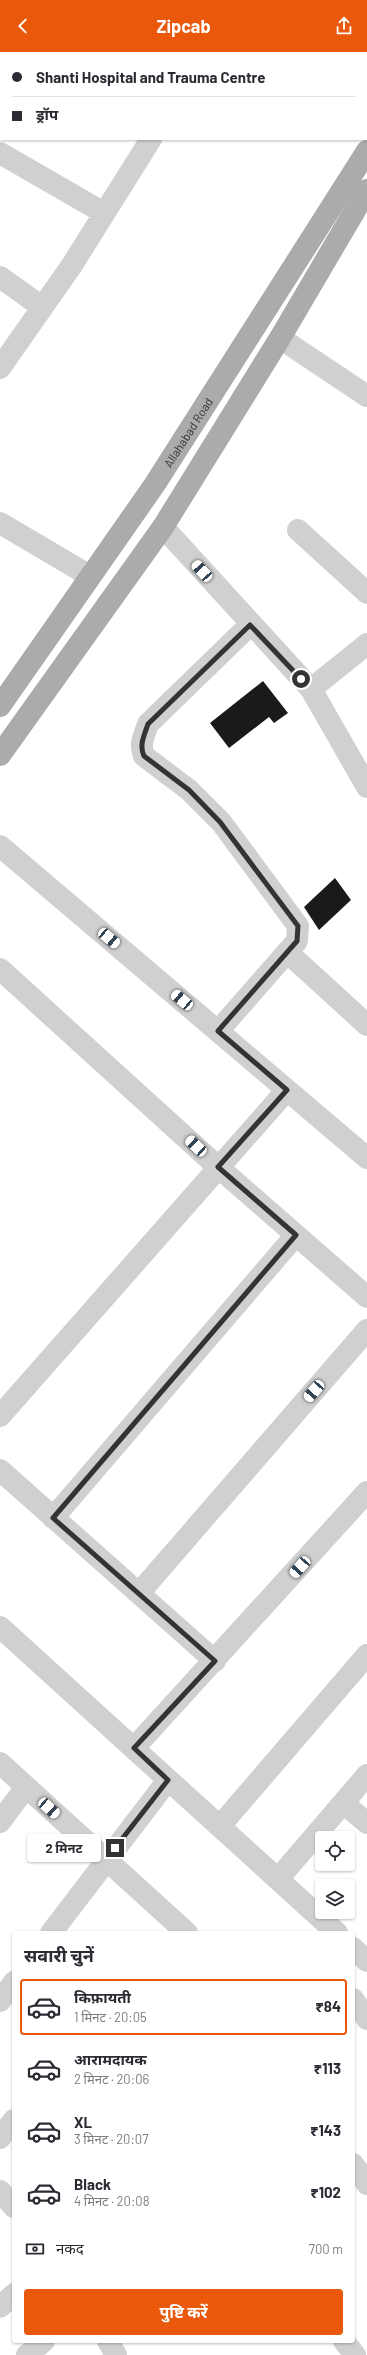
<!DOCTYPE html>
<html lang="hi">
<head>
<meta charset="utf-8">
<style>
  :root { --surface:#fff; --page:#f2f2f3; --text:#2b2b33; --muted:#7c7c81; --line:#e1e1e2; --accent:#ea580c }
  body { margin:0; font-family:Barlow,"Noto Sans Devanagari",sans-serif; background:var(--page); color:var(--text); height:100vh; display:flex; flex-direction:column; font-size:15px; white-space:nowrap }
  * { box-sizing:border-box; margin:0 }
  p { font-size:13px; color:var(--muted) }
  .icon { flex:none; width:22px; height:22px; fill:none; stroke:currentColor; stroke-width:2; stroke-linecap:round; stroke-linejoin:round }
  .map { position:relative; flex:1; overflow:hidden }
  .side { position:absolute; left:12px; top:1879px; width:343px; height:412px; display:flex; flex-direction:column; background:var(--surface); border-radius:4px; box-shadow:0 1px 3px #0004 }
  .side>* { flex:none }
  .banner { position:absolute; left:0px; top:0px; width:367px; height:88px; box-shadow:0 1px 3px #0004; display:grid; align-content:center; height:88px; padding:0 12px; background:var(--surface) }
  .buttons { position:absolute; left:315px; top:1779px; display:grid; gap:8px }
  .buttons a { display:grid; place-items:center; width:40px; height:40px; border-radius:4px; background:var(--surface); box-shadow:0 1px 3px #0004; font-size:20px }
  .end { position:absolute; width:18px; height:18px; margin:-9px; border:5px solid #333; background:#fff; box-shadow:0 0 0 2px #fff }
  .from { border-radius:50% }
  .bubble { position:absolute; height:28px; border-radius:4px; background:var(--surface); box-shadow:0 1px 3px #0004; font-size:13px; font-weight:700; line-height:28px; text-align:center }
  .car { position:absolute; width:12px; height:24px; margin:-12px -6px; border-radius:5px; box-shadow:0 0 3px 1px #0007; background:linear-gradient(#fff 24%,#345 0 40%,#fff 0 76%,#345 0 86%,#fff 0) }
  .banner b { display:flex; align-items:center; gap:14px; height:38px; font-size:15px }
  .banner b+b { border-top:1px solid var(--line) }
  .banner i { width:10px; height:10px; background:var(--text) }
  ul { padding:0; list-style:none }
  li { display:flex; align-items:center; gap:12px; height:56px; margin:0 8px 6px; padding:0 4px; border:2px solid transparent; border-radius:4px }
  li div { flex:1 }
  li b { display:block; font-size:15px }
  li em { font-style:normal; font-weight:700 }
  li.on { border-color:var(--accent) }
  li>.icon { width:36px; height:36px; stroke-width:1.5 }
  h2 { padding:0 12px; font-size:18px; line-height:48px }
  .pay { display:flex; align-items:center; gap:10px; height:44px; padding:0 12px; font-size:15px }
  .pay p { margin-inline-start:auto }
  .primary-button { display:flex; gap:8px; margin-top:auto; padding:8px 12px }
  .primary-button a { flex:1; height:46px; border-radius:4px; background:var(--accent); color:#fff; font-size:16px; font-weight:700; line-height:46px; text-align:center }
  header { display:flex; justify-content:space-between; align-items:center; height:52px; padding:0 12px; background:var(--accent); color:#fff; font-size:18px; font-weight:700 }
  .map>svg:first-child { display:block }
  .building { fill:#1a1a1a }
  .lines { fill:none; stroke-linecap:round; stroke-linejoin:round }
  .minor { stroke:#d0d0d0; stroke-width:22 }
  .major { stroke:#ababab; stroke-width:22 }
  .route { stroke:#333; stroke-width:5 }
  .labels { text-anchor:middle; dominant-baseline:central; stroke-width:4; stroke-linejoin:round; paint-order:stroke }
  .street-label { font-size:12px; fill:#333; stroke:#fff }
</style>
</head>
<body>
<header><svg class="icon" aria-label="back" viewBox="0 0 24 24"><path d="M15 5l-7 7 7 7"/></svg>Zipcab<svg class="icon" aria-label="share" viewBox="0 0 24 24"><path d="M12 15V3M7 8l5-5 5 5M5 13v7h14v-7"/></svg></header>
<div class="map">
<svg width="367" height="2303" viewBox="0 0 367 2303">
  <rect width="100%" height="100%" fill="#fff"/>
  <path class="building" d="M 263,629 L 288,661 L 274,671 L 269,665 L 229,696 L 210,671 Z
    M 335,826 L 351,848 L 319,878 L 304,855 Z"/>
  <g class="lines">
    <path class="minor" d="M 91,0 L 93,1
      M 203,1 L 203,0
      M 0,101 L 104,161
      M 0,225 L 42,255
      M 280,286 L 367,344
      M 0,316 L 72,213 L 151,87
      M 0,471 L 90,524
      M 163,475 L 311,637 L 367,735
      M 298,478 L 367,541
      M 311,637 L 367,592
      M 0,794 L 367,1106
      M 287,900 L 367,973
      M 0,917 L 218,1115 L 367,1245
      M 218,979 L 297,889 L 298,874 L 221,770 L 189,738 L 144,704 C 139,692 144,684 148,672 L 250,573
      M 0,1364 L 287,1038
      M 0,1418 L 215,1609
      M 53,1466 L 296,1183
      M 140,1540 L 367,1278
      M 0,1575 L 337,1881
      M 134,1696 L 367,1440
      M 0,1711 L 187,1881
      M 343,1751 L 367,1771
      M 0,1770 L 26,1735
      M 220,1774 L 367,1603
      M 278,1827 L 367,1723
      M 51,1881 L 168,1728
      M 353,1896 L 367,1909
      M 353,1947 L 367,1967
      M 0,1949 L 14,1930
      M 0,2086 L 14,2068
      M 353,2112 L 367,2132
      M 0,2139 L 14,2155
      M 0,2255 L 14,2242
      M 108,2289 L 116,2303
      M 344,2289 L 355,2303
      M 27,2303 L 44,2289"/>
    <g class="major">
      <path id="s1" d="M 0,654 L 155,432 L 367,99"/>
      <path d="M 0,703 L 163,475 L 280,286 L 367,138"/>
    </g>
  </g>
  <g class="lines">
    <path class="route" d="M 115,1796 L 168,1728 L 134,1696 L 215,1609 L 53,1466 L 296,1183 L 218,1115 L 287,1038 L 218,979 L 297,889 L 298,874 L 220,770 L 189,738 L 144,704 C 139,693 144,684 148,672 L 250,573 L 301,627"/>
  </g>
  <g class="labels">
    <g class="street-label">
      <text stroke="none"><textPath href="#s1" startOffset="332">Allahabad Road</textPath></text>
    </g>
  </g>
</svg>
<div class="buttons">
<a><svg class="icon" aria-label="locate" viewBox="0 0 24 24"><circle cx="12" cy="12" r="6"/><path d="M12 2v4M12 18v4M2 12h4M18 12h4"/></svg></a>
<a><svg class="icon" aria-label="layers" viewBox="0 0 24 24"><path d="M12 4l9 5-9 5-9-5zM3 14l9 5 9-5"/></svg></a>
</div>
<i class="end from" style="left:301px;top:627px"></i>
<i class="end" style="left:115px;top:1796px"></i>
<div class="bubble" style="left:27px;top:1782px;width:74px">2 मिनट</div>
<i class="car" style="left:202px;top:519px;rotate:318deg"></i>
<i class="car" style="left:109px;top:886px;rotate:130deg"></i>
<i class="car" style="left:182px;top:948px;rotate:310deg"></i>
<i class="car" style="left:196px;top:1094px;rotate:313deg"></i>
<i class="car" style="left:314px;top:1339px;rotate:221deg"></i>
<i class="car" style="left:300px;top:1515px;rotate:222deg"></i>
<i class="car" style="left:49px;top:1756px;rotate:132deg"></i>
<div class="banner">
<b><i class="from"></i>Shanti Hospital and Trauma Centre</b>
<b><i></i>ड्रॉप</b>
</div>
<section class="side">
<h2>सवारी चुनें</h2>
<ul>
<li class="on"><svg class="icon" aria-label="car" viewBox="0 0 24 24"><path d="M5 17H2v-5l4-1 3-4h7l3 4 3 1v5h-3M9 17h6M6 11h13"/><circle cx="7" cy="17" r="2"/><circle cx="17" cy="17" r="2"/></svg><div><b>किफ़ायती</b><p>1 मिनट · 20:05</p></div><em>₹84</em></li>
<li><svg class="icon" aria-label="car" viewBox="0 0 24 24"><path d="M5 17H2v-5l4-1 3-4h7l3 4 3 1v5h-3M9 17h6M6 11h13"/><circle cx="7" cy="17" r="2"/><circle cx="17" cy="17" r="2"/></svg><div><b>आरामदायक</b><p>2 मिनट · 20:06</p></div><em>₹113</em></li>
<li><svg class="icon" aria-label="car" viewBox="0 0 24 24"><path d="M5 17H2v-5l4-1 3-4h7l3 4 3 1v5h-3M9 17h6M6 11h13"/><circle cx="7" cy="17" r="2"/><circle cx="17" cy="17" r="2"/></svg><div><b>XL</b><p>3 मिनट · 20:07</p></div><em>₹143</em></li>
<li><svg class="icon" aria-label="car" viewBox="0 0 24 24"><path d="M5 17H2v-5l4-1 3-4h7l3 4 3 1v5h-3M9 17h6M6 11h13"/><circle cx="7" cy="17" r="2"/><circle cx="17" cy="17" r="2"/></svg><div><b>Black</b><p>4 मिनट · 20:08</p></div><em>₹102</em></li>
</ul>
<div class="pay"><svg class="icon" aria-label="cash" viewBox="0 0 24 24"><path d="M3 7h18v10H3z"/><circle cx="12" cy="12" r="2"/></svg>नकद<p>700 m</p></div>
<div class="primary-button"><a>पुष्टि करें</a></div>
</section>
</div>
</body>
</html>
